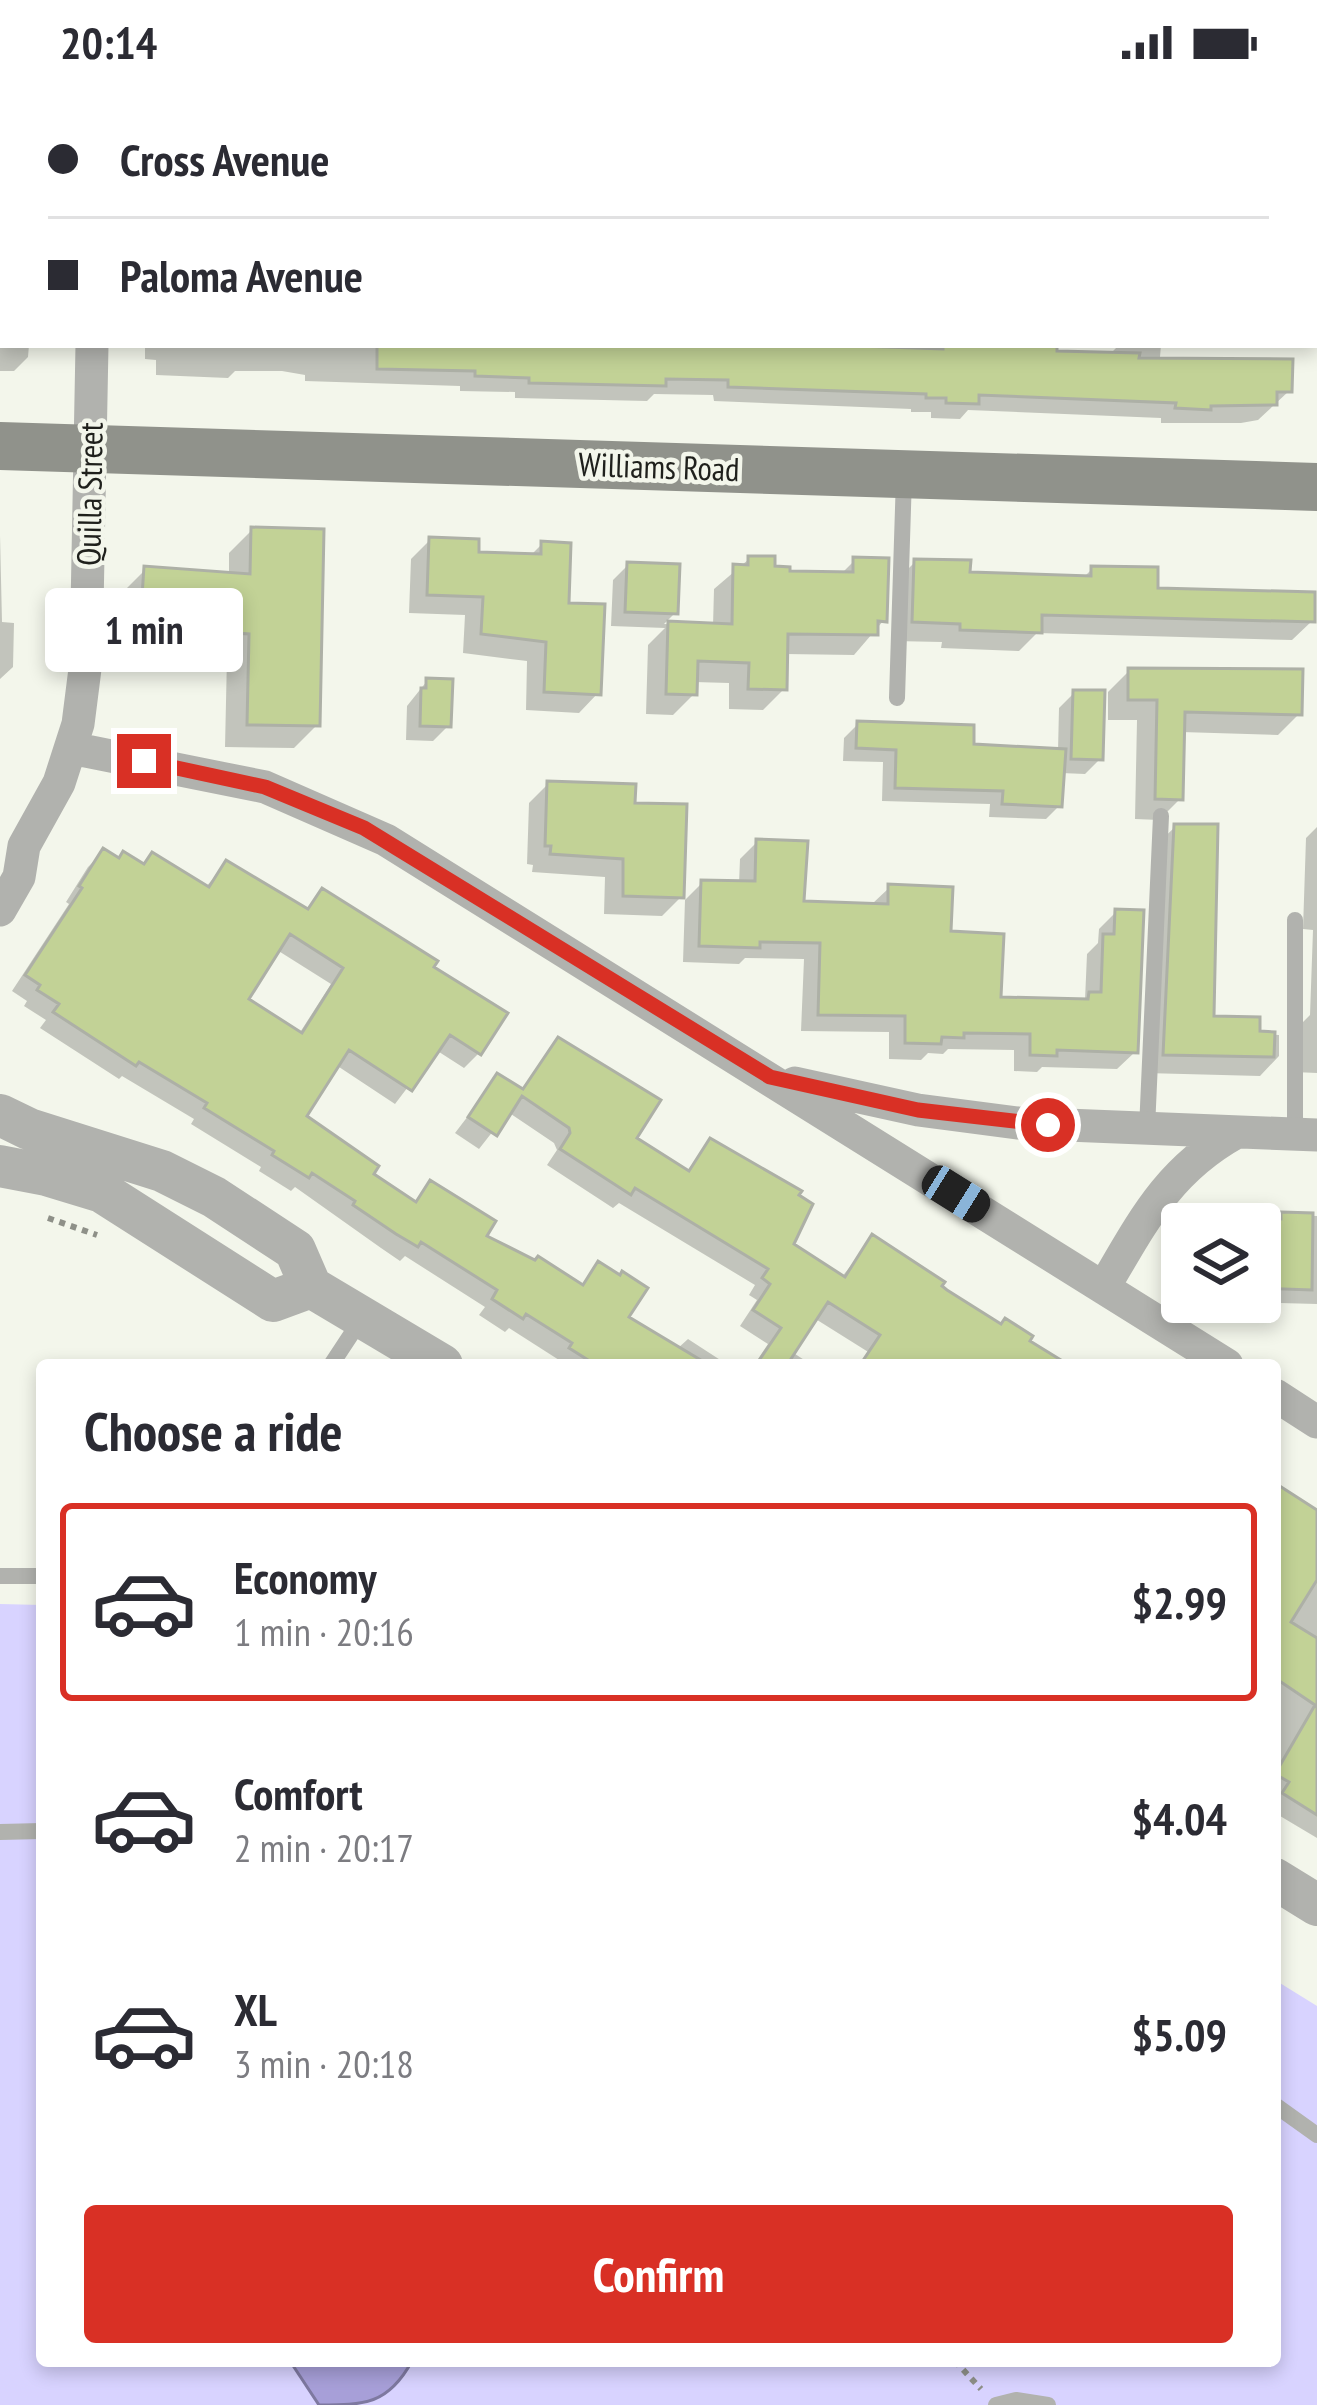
<!DOCTYPE html>
<html lang="en">
<head>
<meta charset="utf-8">
<style>
  :root { --surface:#fff; --page:#f2f2f3; --text:#2b2b33; --muted:#7c7c81; --line:#e1e1e2; --accent:#d93025 }
  body { margin:0; font-family:"PT Sans Narrow",sans-serif; background:var(--page); color:var(--text); height:100vh; display:flex; flex-direction:column; font-size:45px; white-space:nowrap }
  * { box-sizing:border-box; margin:0 }
  p { font-size:39px; color:var(--muted) }
  .icon { flex:none; width:66px; height:66px; fill:none; stroke:currentColor; stroke-width:2; stroke-linecap:round; stroke-linejoin:round }
  .map { position:relative; flex:1; overflow:hidden }
  .panel { position:absolute; left:36px; top:1275px; width:1245px; height:1008px; display:flex; flex-direction:column; background:var(--surface); border-radius:12px; box-shadow:0 6px 18px #0003 }
  .panel>* { flex:none }
  .guide { position:absolute; left:0px; top:0px; width:1317px; height:264px; box-shadow:0 6px 18px #0003; display:grid; align-content:center; height:264px; padding:0 48px; background:var(--surface) }
  .controls { position:absolute; left:1161px; top:1119px; display:grid; gap:24px }
  .controls a { display:grid; place-items:center; width:120px; height:120px; border-radius:12px; background:var(--surface); box-shadow:0 6px 18px #0003; font-size:60px }
  .end { position:absolute; width:54px; height:54px; margin:-27px; border:15px solid #d93025; background:#fff; box-shadow:0 0 0 6px #fff }
  .from { border-radius:50% }
  .bubble { position:absolute; height:84px; border-radius:12px; background:var(--surface); box-shadow:0 6px 18px #0003; font-size:39px; font-weight:600; line-height:84px; text-align:center }
  .car { position:absolute; width:36px; height:72px; margin:-36px -18px; border-radius:15px; box-shadow:0 0 9px 3px #0007; background:linear-gradient(#222 24%,#8ab4d8 0 40%,#222 0 76%,#8ab4d8 0 86%,#222 0) }
  .guide b { display:flex; align-items:center; gap:42px; height:114px; font-size:45px }
  .guide b+b { border-top:3px solid var(--line) }
  .guide i { width:30px; height:30px; background:var(--text) }
  ul { padding:0; list-style:none }
  li { display:flex; align-items:center; gap:36px; height:198px; margin:0 24px 18px; padding:0 24px; border:6px solid transparent; border-radius:12px }
  li div { flex:1 }
  li b { display:block; font-size:45px }
  li em { font-style:normal; font-weight:600 }
  li.on { border-color:var(--accent) }
  li>.icon { width:108px; height:108px; stroke-width:1.5 }
  h2 { padding:0 48px; font-size:54px; line-height:144px }
  .primary-button { display:flex; gap:24px; margin-top:auto; padding:24px 48px }
  .primary-button a { flex:1; height:138px; border-radius:12px; background:var(--accent); color:#fff; font-size:48px; font-weight:600; line-height:138px; text-align:center }
  .status { display:flex; justify-content:space-between; align-items:center; height:84px; padding:0 60px; background:var(--surface); direction:ltr }
  .status svg { height:33px; fill:currentColor }
  .map>svg:first-child { display:block }
  .green { fill:#d8d3ff }
  .water { fill:#a79fd8; stroke:#7e79a0; stroke-width:3 }
  .shadow { fill:#0003; fill-rule:evenodd }
  .building { fill:#c2d296; stroke:#adb0a6; stroke-width:3; fill-rule:evenodd }
  .lines { fill:none; stroke-linecap:round; stroke-linejoin:round }
  .path { stroke:#8e9088; stroke-width:6; stroke-dasharray:6 6; stroke-linecap:butt }
  .service { stroke:#b1b2ae; stroke-width:16 }
  .minor { stroke:#b1b2ae; stroke-width:33 }
  .tertiary { stroke:#b1b2ae; stroke-width:42 }
  .secondary { stroke:#90928b; stroke-width:48 }
  .route { stroke:#d93025; stroke-width:15 }
  .labels { text-anchor:middle; dominant-baseline:central; stroke-width:9; stroke-linejoin:round; paint-order:stroke }
  .street-label { font-size:33px; fill:#1f201c; stroke:#f3f6eb }
</style>
</head>
<body>
<div class="status"><b>20:14</b><svg viewBox="0 0 49 12"><path d="M0 12V9h3v3zM5 12V6h3v6zM10 12V3h3v9zM15 12V0h3v12zM26 1h20v11H26zM47 4h2v5h-2z"/></svg></div>
<div class="map">
<svg width="1317" height="2321" viewBox="0 0 1317 2321">
  <rect width="100%" height="100%" fill="#f3f6eb"/>
  <path class="green" d="M 0,1520 L 42,1521 L 42,2277 L 1275,2277 L 1275,1896 L 1317,1922 L 1317,2321 L 0,2321 Z"/>
  <path class="water" d="M 290,2277 L 412,2277 C 388,2321 364,2321 319,2321 Z"/>
  <path class="shadow" d="M 0,0 L 22,0 L 3,3 L 3,261 L 29,261 L 28,273 L 14,287 L 0,287 Z
    M 266,0 L 298,0 L 298,3 L 266,3 Z
    M 449,0 L 484,0 L 484,3 L 448,3 Z
    M 1064,0 L 1264,0 L 1064,3 Z
    M 145,261 L 831,261 L 831,264 L 902,267 L 902,261 L 1023,261 L 1054,270 L 1109,271 L 1119,261 L 1161,261 L 1160,273 L 1290,277 L 1289,307 L 1258,336 L 1241,339 L 1161,339 L 1161,334 L 968,326 L 960,335 L 931,334 L 931,328 L 911,328 L 911,325 L 714,317 L 713,311 L 654,310 L 647,317 L 515,314 L 515,308 L 460,307 L 460,302 L 305,297 L 305,291 L 282,287 L 235,287 L 228,294 L 156,291 L 156,276 L 145,275 Z
    M 252,446 L 317,641 L 294,664 L 225,663 L 227,572 L 119,565 L 123,508 L 146,485 L 229,491 L 229,469 Z
    M 0,451 L 2,538 L 14,539 L 13,583 L 0,595 Z
    M 430,456 L 476,470 L 530,472 L 542,460 L 598,609 L 579,629 L 526,626 L 527,577 L 463,569 L 465,531 L 409,529 L 411,475 Z
    M 749,475 L 787,490 L 840,491 L 855,476 L 884,536 L 854,571 L 785,570 L 784,605 L 763,626 L 729,625 L 729,599 L 694,598 L 694,610 L 673,631 L 646,630 L 648,561 L 665,544 L 611,542 L 613,496 L 628,481 L 675,529 L 664,540 L 713,542 L 714,505 Z
    M 915,478 L 967,491 L 1082,495 L 1092,485 L 1154,507 L 1312,537 L 1292,556 L 1037,549 L 1019,567 L 941,564 L 942,558 L 894,557 L 896,497 Z
    M 1129,587 L 1299,630 L 1278,651 L 1181,648 L 1180,715 L 1159,736 L 1135,735 L 1137,636 L 1108,636 L 1108,608 Z
    M 427,597 L 448,642 L 433,657 L 406,656 L 407,622 Z
    M 1074,609 L 1100,675 L 1085,690 L 1061,689 L 1060,721 L 1046,735 L 989,733 L 990,720 L 882,717 L 883,678 L 843,677 L 844,654 L 858,640 L 971,663 L 1058,667 L 1059,624 Z
    M 548,700 L 632,722 L 681,813 L 662,832 L 604,830 L 605,793 L 532,788 L 533,781 L 527,780 L 529,719 Z
    M 1175,743 L 1211,935 L 1257,950 L 1279,951 L 1279,972 L 1260,992 L 1145,989 L 1155,762 Z
    M 1317,743 L 1317,989 L 1294,988 L 1302,939 L 1310,931 L 1313,846 L 1303,845 L 1306,754 Z
    M 757,758 L 801,820 L 872,820 L 890,803 L 948,850 L 998,916 L 1085,916 L 1087,870 L 1098,859 L 1099,845 L 1116,828 L 1135,968 L 1117,985 L 1042,983 L 1037,988 L 1014,987 L 1014,966 L 948,965 L 943,970 L 928,969 L 921,976 L 889,975 L 889,948 L 801,947 L 804,875 L 745,874 L 739,880 L 683,878 L 685,816 L 702,799 L 739,800 L 740,775 Z
    M 103,768 L 118,777 L 142,782 L 152,772 L 205,804 L 226,780 L 304,827 L 322,808 L 430,884 L 479,969 L 464,984 L 436,966 L 395,1020 L 336,981 L 303,1033 L 369,1091 L 413,1119 L 431,1100 L 483,1153 L 580,1202 L 598,1181 L 625,1234 L 677,1265 L 688,1255 L 728,1281 L 557,1281 L 559,1276 L 509,1244 L 505,1248 L 479,1231 L 485,1223 L 405,1172 L 400,1177 L 381,1164 L 295,1103 L 291,1107 L 259,1087 L 261,1083 L 191,1040 L 194,1035 L 122,992 L 119,995 L 40,944 L 46,936 L 24,922 L 27,917 L 12,907 L 69,820 L 66,818 L 88,783 ZM 277,866 L 331,900 L 299,950 L 245,916 Z
    M 558,957 L 633,1055 L 686,1088 L 711,1058 L 790,1161 L 841,1194 L 873,1154 L 1000,1243 L 1065,1281 L 912,1281 L 881,1276 L 814,1234 L 792,1268 L 812,1281 L 754,1281 L 768,1260 L 740,1242 L 757,1216 L 749,1211 L 755,1201 L 619,1119 L 613,1124 L 547,1081 L 557,1066 L 554,1059 L 508,1028 L 479,1065 L 455,1049 L 498,993 L 520,1007 Z
    M 1282,1131 L 1317,1132 L 1317,1220 L 1246,1218 L 1260,1218 L 1260,1140 L 1235,1140 L 1238,1137 L 1276,1138 Z
    M 1275,1406 L 1317,1433 L 1317,1754 L 1275,1729 Z"/>
  <path class="building" d="M 377,261 L 827,261 L 943,265 L 943,261 L 1057,261 L 1057,267 L 1140,269 L 1139,274 L 1293,275 L 1292,308 L 1277,308 L 1277,321 L 1211,322 L 1211,326 L 1175,324 L 1176,319 L 979,311 L 979,320 L 946,319 L 946,314 L 926,314 L 926,310 L 728,303 L 728,296 L 666,295 L 666,302 L 529,299 L 529,294 L 475,292 L 475,287 L 377,285 Z
    M 251,443 L 324,445 L 320,642 L 247,641 L 249,550 L 140,543 L 144,482 L 250,490 Z
    M 429,453 L 479,455 L 479,468 L 541,470 L 541,457 L 571,459 L 569,519 L 605,520 L 601,611 L 544,608 L 546,558 L 481,550 L 483,513 L 427,511 Z
    M 748,472 L 775,472 L 775,482 L 790,483 L 790,487 L 853,488 L 853,473 L 889,474 L 887,538 L 878,537 L 878,551 L 788,550 L 787,606 L 748,605 L 749,579 L 698,577 L 697,611 L 666,610 L 668,537 L 732,540 L 733,480 L 748,481 Z
    M 914,475 L 971,476 L 970,488 L 1091,492 L 1091,482 L 1158,483 L 1158,504 L 1315,508 L 1315,538 L 1042,531 L 1042,549 L 960,546 L 960,540 L 912,538 Z
    M 627,478 L 680,480 L 678,530 L 625,528 Z
    M 1128,584 L 1303,585 L 1302,631 L 1185,628 L 1183,716 L 1155,715 L 1157,616 L 1128,616 Z
    M 426,594 L 453,595 L 451,643 L 420,642 L 421,604 L 426,604 Z
    M 1073,606 L 1105,606 L 1103,676 L 1071,675 Z
    M 857,637 L 974,641 L 974,660 L 1066,665 L 1062,723 L 1002,720 L 1003,707 L 895,704 L 896,666 L 856,664 Z
    M 547,697 L 636,700 L 635,719 L 687,720 L 684,814 L 623,812 L 623,775 L 550,770 L 551,762 L 545,762 Z
    M 1174,740 L 1218,740 L 1214,932 L 1260,933 L 1260,947 L 1275,948 L 1274,973 L 1163,971 Z
    M 756,755 L 808,757 L 804,817 L 888,820 L 888,800 L 953,803 L 951,847 L 1004,850 L 1001,913 L 1088,915 L 1089,908 L 1101,908 L 1103,850 L 1114,850 L 1115,825 L 1144,826 L 1138,969 L 1057,966 L 1057,972 L 1030,971 L 1030,950 L 964,949 L 964,954 L 942,953 L 941,960 L 905,959 L 905,932 L 818,931 L 820,859 L 760,858 L 760,864 L 699,862 L 701,796 L 755,797 Z
    M 103,764 L 119,774 L 123,767 L 144,780 L 152,768 L 209,803 L 226,776 L 308,825 L 322,804 L 438,877 L 434,883 L 508,929 L 481,971 L 450,951 L 412,1007 L 349,966 L 307,1032 L 379,1082 L 374,1090 L 416,1118 L 430,1096 L 496,1137 L 487,1152 L 535,1176 L 538,1172 L 583,1201 L 598,1177 L 620,1191 L 622,1187 L 648,1204 L 629,1233 L 709,1281 L 596,1281 L 569,1264 L 572,1259 L 526,1230 L 523,1235 L 492,1215 L 497,1206 L 421,1158 L 418,1163 L 396,1150 L 353,1121 L 355,1117 L 312,1089 L 309,1094 L 272,1071 L 274,1067 L 204,1024 L 207,1019 L 139,978 L 136,982 L 53,928 L 59,920 L 37,906 L 40,901 L 25,891 L 82,804 L 79,802 ZM 290,850 L 343,884 L 302,949 L 249,915 Z
    M 558,953 L 661,1016 L 637,1054 L 689,1087 L 710,1054 L 802,1107 L 799,1111 L 813,1120 L 794,1160 L 845,1193 L 872,1150 L 945,1198 L 942,1202 L 947,1206 L 1001,1240 L 1005,1234 L 1033,1252 L 1030,1257 L 1069,1281 L 860,1281 L 880,1251 L 828,1218 L 787,1281 L 756,1281 L 781,1244 L 753,1226 L 770,1200 L 762,1194 L 768,1185 L 635,1104 L 631,1111 L 560,1065 L 570,1049 L 569,1044 L 522,1012 L 497,1052 L 468,1033 L 497,989 L 523,1005 Z
    M 1281,1128 L 1313,1129 L 1312,1206 L 1260,1204 L 1260,1134 L 1281,1135 Z
    M 1275,1399 L 1317,1426 L 1317,1496 L 1291,1538 L 1317,1554 L 1317,1731 L 1282,1709 L 1289,1698 L 1275,1690 L 1315,1621 L 1275,1594 Z"/>
  <g class="lines">
    <path class="path" d="M 48,1134 L 97,1151
      M 955,2277 L 981,2305"/>
    <path class="service" d="M 897,614 L 904,393
      M 1147,1045 L 1161,732
      M 1295,1050 L 1295,836
      M 331,1281 L 360,1237
      M 0,1492 L 42,1492
      M 0,1748 L 42,1747
      M 1275,2021 L 1317,2051
      M 996,2321 L 1016,2316 L 1048,2321"/>
    <path class="minor" d="M 101,3 L 101,0
      M 71,664 L 265,703 L 386,756 L 1227,1281
      M 0,826 L 19,793 L 24,762 L 59,699 L 78,640 L 86,577 L 92,261
      M 795,999 L 918,1026 L 1017,1039 L 1317,1051
      M 1104,1203 C 1142,1139 1167,1087 1235,1049
      M 1275,1311 L 1317,1338"/>
    <path class="tertiary" d="M 0,1031 L 29,1045 L 162,1087 L 214,1113 L 295,1166 L 311,1203 L 442,1281
      M 0,1082 L 46,1091 L 102,1108 L 273,1217 L 311,1203
      M 1275,1795 L 1317,1821"/>
    <path class="secondary" d="M 0,362 L 1317,403"/>
  </g>
  <g class="lines">
    <path class="route" d="M 144,677 L 265,703 L 364,744 L 770,993 L 918,1026 L 1048,1041"/>
  </g>
  <g class="labels">
    <g class="street-label">
      <text transform="translate(659 382) rotate(2)">Williams Road</text>
      <text transform="translate(89 410) rotate(-89)">Quilla Street</text>
    </g>
  </g>
</svg>
<div class="controls">
<a><svg class="icon" aria-label="layers" viewBox="0 0 24 24"><path d="M12 4l9 5-9 5-9-5zM3 14l9 5 9-5"/></svg></a>
</div>
<i class="end from" style="left:1048px;top:1041px"></i>
<i class="end" style="left:144px;top:677px"></i>
<div class="bubble" style="left:45px;top:504px;width:198px">1 min</div>
<i class="car" style="left:956px;top:1110px;rotate:122deg"></i>
<div class="guide">
<b><i class="from"></i>Cross Avenue</b>
<b><i></i>Paloma Avenue</b>
</div>
<section class="panel">
<h2>Choose a ride</h2>
<ul>
<li class="on"><svg class="icon" aria-label="car" viewBox="0 0 24 24"><path d="M5 17H2v-5l4-1 3-4h7l3 4 3 1v5h-3M9 17h6M6 11h13"/><circle cx="7" cy="17" r="2"/><circle cx="17" cy="17" r="2"/></svg><div><b>Economy</b><p>1 min · 20:16</p></div><em>$2.99</em></li>
<li><svg class="icon" aria-label="car" viewBox="0 0 24 24"><path d="M5 17H2v-5l4-1 3-4h7l3 4 3 1v5h-3M9 17h6M6 11h13"/><circle cx="7" cy="17" r="2"/><circle cx="17" cy="17" r="2"/></svg><div><b>Comfort</b><p>2 min · 20:17</p></div><em>$4.04</em></li>
<li><svg class="icon" aria-label="car" viewBox="0 0 24 24"><path d="M5 17H2v-5l4-1 3-4h7l3 4 3 1v5h-3M9 17h6M6 11h13"/><circle cx="7" cy="17" r="2"/><circle cx="17" cy="17" r="2"/></svg><div><b>XL</b><p>3 min · 20:18</p></div><em>$5.09</em></li>
</ul>
<div class="primary-button"><a>Confirm</a></div>
</section>
</div>
</body>
</html>
